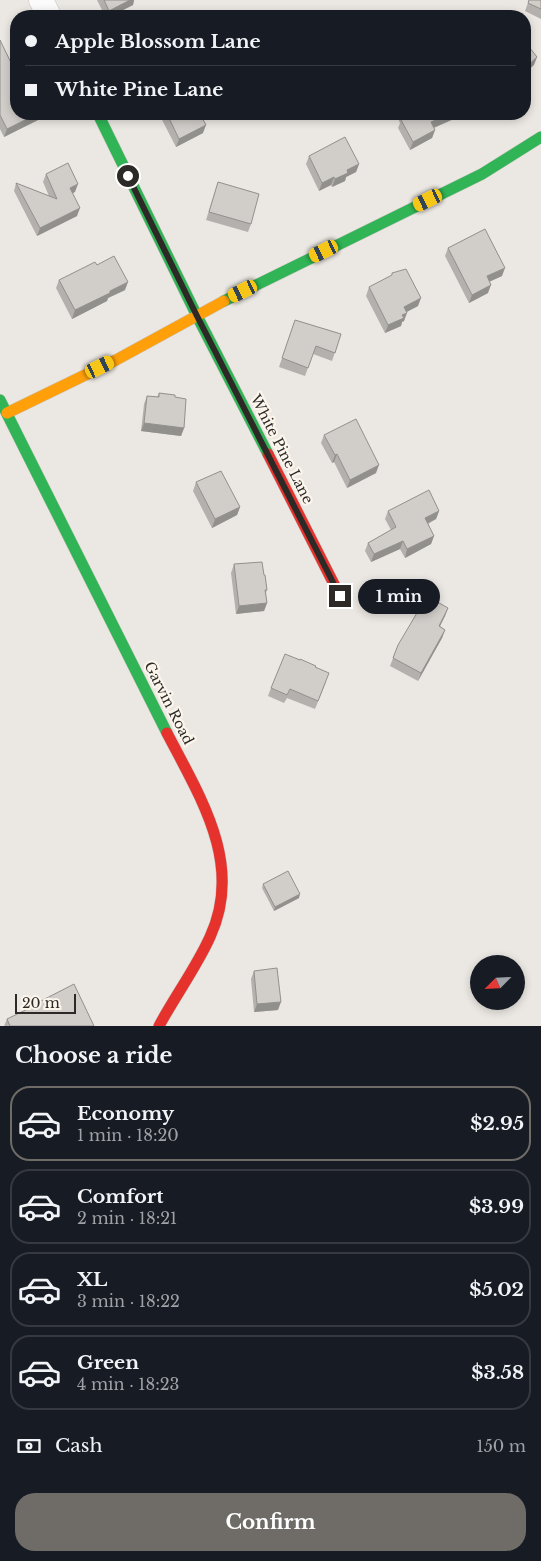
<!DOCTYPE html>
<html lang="en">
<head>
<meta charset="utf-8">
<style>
  :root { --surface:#171b24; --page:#20242c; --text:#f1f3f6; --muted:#9ea1a6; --line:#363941; --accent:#6f6c68 }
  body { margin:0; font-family:"Libre Baskerville",serif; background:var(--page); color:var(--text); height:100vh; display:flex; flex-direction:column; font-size:19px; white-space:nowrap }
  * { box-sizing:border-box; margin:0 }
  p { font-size:16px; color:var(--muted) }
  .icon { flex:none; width:28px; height:28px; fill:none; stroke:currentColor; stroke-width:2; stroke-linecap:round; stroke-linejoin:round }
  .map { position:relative; height:1026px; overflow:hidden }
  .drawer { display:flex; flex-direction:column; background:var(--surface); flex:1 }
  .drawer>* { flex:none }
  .guide { position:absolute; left:10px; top:10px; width:521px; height:110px; border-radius:20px; box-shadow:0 2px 8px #0003; display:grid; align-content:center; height:110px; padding:0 15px; background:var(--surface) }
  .needle { width:32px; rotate:246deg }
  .buttons { position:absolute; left:470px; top:955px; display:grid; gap:10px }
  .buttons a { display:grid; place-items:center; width:55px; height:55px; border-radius:50%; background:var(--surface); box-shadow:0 2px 8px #0003; font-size:25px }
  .scale { position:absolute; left:15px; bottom:12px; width:61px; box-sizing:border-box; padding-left:5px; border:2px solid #2c2926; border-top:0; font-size:14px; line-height:18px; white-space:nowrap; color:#2c2926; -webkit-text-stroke:4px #fcf5ec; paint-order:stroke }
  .end { position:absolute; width:22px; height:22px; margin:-11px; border:6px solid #2c2926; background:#fff; box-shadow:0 0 0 2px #fff }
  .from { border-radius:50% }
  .bubble { position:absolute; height:35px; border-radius:18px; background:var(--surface); box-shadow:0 2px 8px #0003; font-size:16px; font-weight:800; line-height:35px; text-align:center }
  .car { position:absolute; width:15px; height:30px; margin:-15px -8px; border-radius:6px; box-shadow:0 0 4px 1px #0007; background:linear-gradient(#f5c518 24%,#345 0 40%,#f5c518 0 76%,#345 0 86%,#f5c518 0) }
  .guide b { display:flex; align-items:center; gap:18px; height:48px; font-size:19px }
  .guide b+b { border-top:1px solid var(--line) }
  .guide i { width:12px; height:12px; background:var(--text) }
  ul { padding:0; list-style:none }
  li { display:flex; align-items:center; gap:15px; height:75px; margin:0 10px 8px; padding:0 5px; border:2px solid var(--line); border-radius:20px }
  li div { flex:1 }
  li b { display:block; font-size:19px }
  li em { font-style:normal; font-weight:800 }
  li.current { border-color:var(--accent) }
  li>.icon { width:45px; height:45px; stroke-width:1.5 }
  h2 { padding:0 15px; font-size:22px; line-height:60px }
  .pay { display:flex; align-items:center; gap:12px; height:55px; padding:0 15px; font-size:19px }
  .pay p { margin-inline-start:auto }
  .primary-button { display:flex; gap:10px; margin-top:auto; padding:10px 15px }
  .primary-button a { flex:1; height:58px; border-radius:20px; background:var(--accent); color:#fff; font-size:20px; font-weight:800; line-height:58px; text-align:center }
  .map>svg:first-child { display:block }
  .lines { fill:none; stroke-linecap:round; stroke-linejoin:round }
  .street-casing { stroke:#c8c5c1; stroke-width:25 }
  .fast-casing { stroke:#c8c5c1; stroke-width:12 }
  .slow-casing { stroke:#c8c5c1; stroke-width:12 }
  .jam-casing { stroke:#c8c5c1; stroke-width:12 }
  .street { stroke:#fcfbfb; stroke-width:24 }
  .fast { stroke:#30b455; stroke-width:11 }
  .slow { stroke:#ff9f0a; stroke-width:11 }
  .jam { stroke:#e5322d; stroke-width:11 }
  .wall { fill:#b4b0ad }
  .shaded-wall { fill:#92908d }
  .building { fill:#d1cdc9; stroke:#92908d }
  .route { stroke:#2c2926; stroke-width:6 }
  .labels { text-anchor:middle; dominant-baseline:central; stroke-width:4.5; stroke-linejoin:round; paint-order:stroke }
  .street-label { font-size:14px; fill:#2c2926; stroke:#fcf5ec }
</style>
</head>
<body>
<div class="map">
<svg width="541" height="1026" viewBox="0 0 541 1026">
  <rect width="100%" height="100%" fill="#ebe7e2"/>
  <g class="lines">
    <defs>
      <path id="street" d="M 41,0 L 49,16"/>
      <path id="fast" d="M 98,114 L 197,316 L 268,454
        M 224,301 L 482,174 L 541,137
        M 0,400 L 167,733"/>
      <path id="slow" d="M 7,413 L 116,360 L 224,301"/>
      <path id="jam" d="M 268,454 L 340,596
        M 159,1026 C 175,996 196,968 210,937 C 244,864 200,797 167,733"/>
    </defs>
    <use href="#street" class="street-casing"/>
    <use href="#fast" class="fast-casing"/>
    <use href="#slow" class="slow-casing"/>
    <use href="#jam" class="jam-casing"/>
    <use href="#street" class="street"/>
    <use href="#fast" class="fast"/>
    <use href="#slow" class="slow"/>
    <use href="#jam" class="jam"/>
  </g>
  <path class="wall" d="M 97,0 L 134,0 L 133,5 L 111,16 L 105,16 Z
    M 529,0 L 541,0 L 541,19 L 525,11 Z
    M 0,40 L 16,114 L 40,114 L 38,120 L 4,137 L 0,129 Z
    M 159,114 L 200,114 L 203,133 L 176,147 Z
    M 396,114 L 458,114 L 456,118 L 434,128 L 435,130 L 432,138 L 410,150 L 398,128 L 400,123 Z
    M 309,156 L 359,164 L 356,172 L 346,177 L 345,181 L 332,187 L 331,185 L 319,191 L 306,164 Z
    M 46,174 L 75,192 L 72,193 L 77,216 L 37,236 L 14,191 L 16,183 L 49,196 L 43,182 Z
    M 218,182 L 251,224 L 248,232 L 206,220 Z
    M 448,248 L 502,276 L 489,282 L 488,293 L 469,303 L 445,256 Z
    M 97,265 L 125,290 L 108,298 L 107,301 L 72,319 L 56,288 L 59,280 Z
    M 369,287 L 418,306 L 406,312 L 404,321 L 402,322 L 401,326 L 385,333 L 366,296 Z
    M 295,320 L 341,334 L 332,361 L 313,354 L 305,376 L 279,367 Z
    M 159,393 L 184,428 L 181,436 L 141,431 L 144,404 L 147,396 L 157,397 Z
    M 324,435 L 376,473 L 347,488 L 334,462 L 332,463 L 321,443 Z
    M 196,482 L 240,507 L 237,515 L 212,528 L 193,491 Z
    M 388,511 L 439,511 L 436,519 L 428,524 L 434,536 L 431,544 L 405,558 L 400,549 L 371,562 L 365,551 L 368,543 L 391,530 L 385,519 Z
    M 234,564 L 264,575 L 267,590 L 266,593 L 267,603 L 264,611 L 236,614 L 231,573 Z
    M 448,608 L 445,616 L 440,626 L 445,630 L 442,638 L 418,681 L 390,666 L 398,645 Z
    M 315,667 L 326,682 L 315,709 L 287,698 L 284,703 L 268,696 L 271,688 Z
    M 263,884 L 299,898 L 274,911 L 262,888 Z
    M 254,971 L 278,1010 L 254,1012 L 251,979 Z
    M 39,1002 L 94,1026 L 4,1026 L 7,1019 L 39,1004 Z"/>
  <path class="shaded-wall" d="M 130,0 L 134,0 L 133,5 L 111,16 L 107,16 L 109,11 Z
    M 537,57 L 534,65 L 525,73 L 525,68 Z
    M 37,114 L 40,114 L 38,120 L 4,137 L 7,129 Z
    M 450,114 L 458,114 L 456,118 L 428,130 L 431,122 Z
    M 206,125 L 203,133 L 176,147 L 179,139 Z
    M 435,130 L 432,138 L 410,150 L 413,142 Z
    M 359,164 L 356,172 L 346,177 L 345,181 L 332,187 L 335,179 L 347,170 Z
    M 334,177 L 331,185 L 319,191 L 322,183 Z
    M 78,184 L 75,192 L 67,196 L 70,188 Z
    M 80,208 L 77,216 L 37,236 L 40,228 Z
    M 505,268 L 502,276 L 484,284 L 487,276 Z
    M 128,282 L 125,290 L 108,298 L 107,301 L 72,319 L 75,310 L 110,291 Z
    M 491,285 L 488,293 L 469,303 L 472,295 Z
    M 421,298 L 418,306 L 401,315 L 404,307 Z
    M 407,313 L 404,321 L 402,322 L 401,326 L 385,333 L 388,325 L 402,315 Z
    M 144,423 L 184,428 L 181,436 L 141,431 Z
    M 337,454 L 334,462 L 332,463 L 335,455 Z
    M 379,465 L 376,473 L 347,488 L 350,480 Z
    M 240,507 L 237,515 L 212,528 L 215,519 Z
    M 439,511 L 436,519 L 422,526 L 425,518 Z
    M 434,536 L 431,544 L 405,558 L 407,549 Z
    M 403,541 L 400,549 L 371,562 L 374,554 Z
    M 267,603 L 264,611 L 236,614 L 239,606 Z
    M 448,608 L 445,616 L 436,634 L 439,626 Z
    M 445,630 L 442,638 L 418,681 L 421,673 Z
    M 300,894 L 299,898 L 274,911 L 275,907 Z
    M 281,1002 L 278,1010 L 254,1012 L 257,1004 Z"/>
  <path class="building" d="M 104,0 L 130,0 L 109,11 Z
    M 529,0 L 541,0 L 541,9 L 528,3 Z
    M 0,40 L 16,73 L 16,114 L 37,114 L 7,129 L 0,115 Z
    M 525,42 L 537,57 L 525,68 Z
    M 167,114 L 200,114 L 206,125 L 179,139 Z
    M 403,114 L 450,114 L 431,122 L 435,130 L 413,142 L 401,120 L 405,118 Z
    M 345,137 L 359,164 L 347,170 L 348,173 L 335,179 L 334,177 L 322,183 L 309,156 Z
    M 68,163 L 78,184 L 70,188 L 80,208 L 40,228 L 16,183 L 57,199 L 46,174 Z
    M 218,182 L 259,194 L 251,224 L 209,212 Z
    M 485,229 L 505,268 L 487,276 L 491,285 L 472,295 L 448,248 Z
    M 114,256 L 128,282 L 110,291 L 110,293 L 75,310 L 59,280 L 95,262 L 97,265 Z
    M 406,269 L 421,298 L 404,307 L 407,313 L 402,315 L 404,318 L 388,325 L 369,287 L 392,275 L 392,273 Z
    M 295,320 L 341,334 L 335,353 L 316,346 L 308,368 L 282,358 Z
    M 159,393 L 175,395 L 175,397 L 186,399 L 184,428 L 144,423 L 147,396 L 159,397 Z
    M 356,419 L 379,465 L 350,480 L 337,454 L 335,455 L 324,435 Z
    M 221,471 L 240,507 L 215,519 L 196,482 Z
    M 429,490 L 439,511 L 425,518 L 434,536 L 407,549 L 403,541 L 374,554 L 368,543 L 396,527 L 388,511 Z
    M 262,562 L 264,575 L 265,575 L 267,590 L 265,590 L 267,603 L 239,606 L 234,564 Z
    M 427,596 L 448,608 L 439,626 L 445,630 L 421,673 L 393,658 L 398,645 Z
    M 285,654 L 300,660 L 300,659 L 316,666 L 315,667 L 329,673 L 318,701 L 290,689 L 287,695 L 271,688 Z
    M 288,871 L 300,894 L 275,907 L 263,884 Z
    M 277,968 L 281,1002 L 257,1004 L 254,971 Z
    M 74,984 L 94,1026 L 10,1026 L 7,1019 L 40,1003 L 39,1002 Z"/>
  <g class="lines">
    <path class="route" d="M 128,176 L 197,316 L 340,596"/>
  </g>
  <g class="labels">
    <g class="street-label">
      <text transform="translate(282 449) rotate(63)">White Pine Lane</text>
      <text transform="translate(169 703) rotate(63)">Garvin Road</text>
    </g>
  </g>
</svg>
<div class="buttons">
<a><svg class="needle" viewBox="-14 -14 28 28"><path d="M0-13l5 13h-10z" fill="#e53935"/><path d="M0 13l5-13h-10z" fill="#9ea1a6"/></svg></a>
</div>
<div class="scale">20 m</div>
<i class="end from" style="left:128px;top:176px"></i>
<i class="end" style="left:340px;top:596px"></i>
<div class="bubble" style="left:358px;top:579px;width:82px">1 min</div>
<i class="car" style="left:428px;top:200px;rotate:244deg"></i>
<i class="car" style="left:324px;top:251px;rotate:244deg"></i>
<i class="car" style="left:243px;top:291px;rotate:244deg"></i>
<i class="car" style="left:100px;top:367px;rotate:64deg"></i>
<div class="guide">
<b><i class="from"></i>Apple Blossom Lane</b>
<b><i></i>White Pine Lane</b>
</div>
</div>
<section class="drawer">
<h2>Choose a ride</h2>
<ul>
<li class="current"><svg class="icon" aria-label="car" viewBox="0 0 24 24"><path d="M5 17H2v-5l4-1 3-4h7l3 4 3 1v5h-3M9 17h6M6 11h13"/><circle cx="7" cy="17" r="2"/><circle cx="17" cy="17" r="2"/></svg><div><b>Economy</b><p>1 min · 18:20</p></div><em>$2.95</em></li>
<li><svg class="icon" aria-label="car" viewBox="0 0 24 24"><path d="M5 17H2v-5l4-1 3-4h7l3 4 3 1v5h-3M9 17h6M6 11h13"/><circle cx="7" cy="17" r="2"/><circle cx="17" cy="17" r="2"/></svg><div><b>Comfort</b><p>2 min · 18:21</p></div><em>$3.99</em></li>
<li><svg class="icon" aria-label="car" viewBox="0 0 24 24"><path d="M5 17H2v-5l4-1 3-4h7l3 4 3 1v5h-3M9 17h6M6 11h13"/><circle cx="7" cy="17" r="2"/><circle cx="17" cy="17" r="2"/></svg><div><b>XL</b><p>3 min · 18:22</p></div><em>$5.02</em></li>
<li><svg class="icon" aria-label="car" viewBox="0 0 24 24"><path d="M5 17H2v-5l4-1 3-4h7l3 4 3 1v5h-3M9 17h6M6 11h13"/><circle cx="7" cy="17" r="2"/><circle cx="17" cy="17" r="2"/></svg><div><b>Green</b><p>4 min · 18:23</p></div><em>$3.58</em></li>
</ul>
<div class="pay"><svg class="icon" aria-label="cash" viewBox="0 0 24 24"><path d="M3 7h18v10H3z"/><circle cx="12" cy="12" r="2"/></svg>Cash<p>150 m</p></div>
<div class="primary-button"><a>Confirm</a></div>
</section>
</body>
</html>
